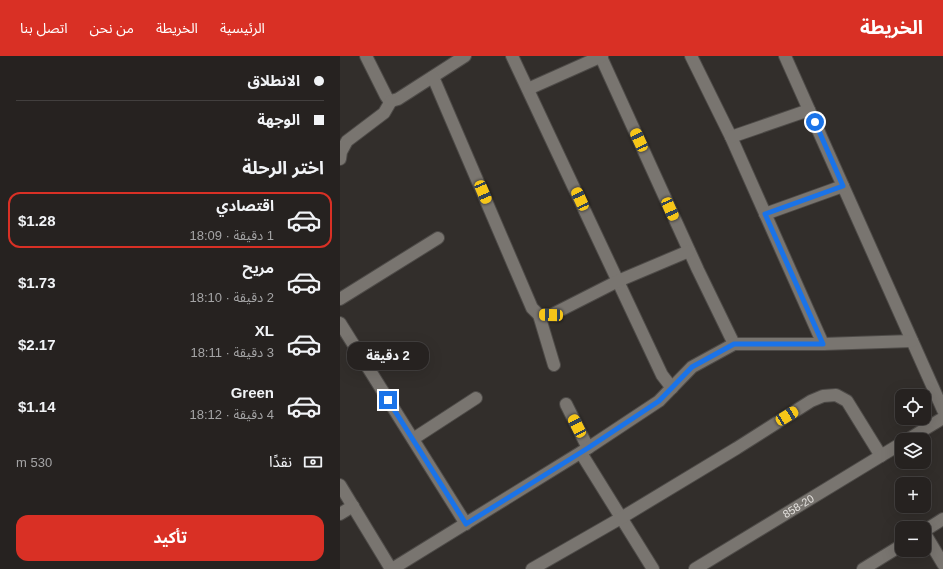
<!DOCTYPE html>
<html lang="ar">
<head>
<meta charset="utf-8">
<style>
  :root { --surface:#262220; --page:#322f2d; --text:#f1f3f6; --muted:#a4a4a5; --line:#423f3e; --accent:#d93025 }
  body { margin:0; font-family:Helvetica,"Noto Sans Arabic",sans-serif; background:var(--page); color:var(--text); direction:rtl; height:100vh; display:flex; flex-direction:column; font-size:15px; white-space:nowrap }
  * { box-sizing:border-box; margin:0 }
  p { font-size:13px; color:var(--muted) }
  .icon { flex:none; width:22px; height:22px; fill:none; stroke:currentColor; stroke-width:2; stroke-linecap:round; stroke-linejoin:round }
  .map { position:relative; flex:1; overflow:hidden; direction:ltr }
  .panel { display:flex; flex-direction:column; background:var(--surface); width:340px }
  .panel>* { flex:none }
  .top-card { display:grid; align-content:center; height:88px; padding:0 16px; background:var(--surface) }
  .buttons { position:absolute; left:555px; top:333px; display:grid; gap:8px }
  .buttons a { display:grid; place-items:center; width:36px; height:36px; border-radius:8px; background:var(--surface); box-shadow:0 4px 16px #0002,0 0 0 1px var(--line); font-size:20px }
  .end { position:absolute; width:18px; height:18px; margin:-9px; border:5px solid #1a73e8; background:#fff; box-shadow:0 0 0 2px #fff }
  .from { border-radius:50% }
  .bubble { position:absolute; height:28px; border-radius:12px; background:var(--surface); box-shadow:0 4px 16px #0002,0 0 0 1px var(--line); font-size:13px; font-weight:700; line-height:28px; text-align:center; direction:rtl }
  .car { position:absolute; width:12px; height:24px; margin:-12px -6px; border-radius:5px; box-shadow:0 0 3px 1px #0007; background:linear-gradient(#f5c518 24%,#345 0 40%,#f5c518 0 76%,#345 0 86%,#f5c518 0) }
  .top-card b { display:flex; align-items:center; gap:14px; height:38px; font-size:15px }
  .top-card b+b { border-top:1px solid var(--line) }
  .top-card i { width:10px; height:10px; background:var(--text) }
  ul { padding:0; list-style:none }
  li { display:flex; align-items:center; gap:12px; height:56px; margin:0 8px 6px; padding:0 8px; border:2px solid transparent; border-radius:12px }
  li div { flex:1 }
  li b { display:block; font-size:15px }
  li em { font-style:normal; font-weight:700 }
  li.current { border-color:var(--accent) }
  li>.icon { width:36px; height:36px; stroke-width:1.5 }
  h2 { padding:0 16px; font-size:18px; line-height:48px }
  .pay { display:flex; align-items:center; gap:10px; height:44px; padding:0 16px; font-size:15px }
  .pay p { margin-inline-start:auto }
  .cta { display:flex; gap:8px; margin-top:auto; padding:8px 16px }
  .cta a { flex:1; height:46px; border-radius:12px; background:var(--accent); color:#fff; font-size:16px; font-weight:700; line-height:46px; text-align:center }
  header { display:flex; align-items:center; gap:24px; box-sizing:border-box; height:56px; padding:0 20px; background:var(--accent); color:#fff }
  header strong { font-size:19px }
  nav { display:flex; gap:22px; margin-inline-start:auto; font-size:14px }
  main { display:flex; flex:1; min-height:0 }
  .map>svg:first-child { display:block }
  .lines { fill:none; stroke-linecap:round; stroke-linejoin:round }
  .minor-casing { stroke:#4e4b48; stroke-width:14 }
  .minor { stroke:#797570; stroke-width:12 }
  .route { stroke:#1a73e8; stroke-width:5 }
  .labels { text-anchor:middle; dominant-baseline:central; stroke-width:4; stroke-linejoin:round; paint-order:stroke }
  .street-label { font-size:11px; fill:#e3e0dd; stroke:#322e2b }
</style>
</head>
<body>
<header>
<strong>الخريطة</strong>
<nav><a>الرئيسية</a><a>الخريطة</a><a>من نحن</a><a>اتصل بنا</a></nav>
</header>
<main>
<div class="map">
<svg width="603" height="513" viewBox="0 0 603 513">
  <rect width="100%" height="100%" fill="#322e2b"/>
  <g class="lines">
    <defs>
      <g id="minor">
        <path d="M 26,0 L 46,40 L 48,43 L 51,45 L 58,43 L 125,0"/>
        <path d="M 172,0 L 322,319 L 332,332"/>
        <path d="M 351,0 L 391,81 L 483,288"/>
        <path d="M 445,0 L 603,354"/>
        <path d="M 261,1 L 358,214 L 394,288"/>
        <path d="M 93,21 L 192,252 L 199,259 L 214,309"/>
        <path d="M 188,33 L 262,0"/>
        <path d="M 391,81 L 469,54"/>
        <path d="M 0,103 L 1,96 L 7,85 L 44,57 L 51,45"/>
        <path d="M 425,158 L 503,130"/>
        <path d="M 0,243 L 98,182"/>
        <path d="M 199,259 L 211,259 L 278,225 L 349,195"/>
        <path d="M 0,267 L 126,468"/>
        <path d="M 226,348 L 248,392"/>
        <path d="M 73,383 L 136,342"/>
        <path d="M 567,384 L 603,362"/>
        <path d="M 241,397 L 313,513"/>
        <path d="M 0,429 L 51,513"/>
        <path d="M 0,458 L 13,450"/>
        <path d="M 584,475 L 603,463"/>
        <path d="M 584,476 L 603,508"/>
        <path d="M 52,513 L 248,392 L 319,345 L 352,311 L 394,288 L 483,288 L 572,285"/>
        <path d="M 192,513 L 281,462 L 397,392 L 471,345 L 483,340 L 496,339 L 507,345 L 541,400"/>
        <path id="s1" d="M 355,513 L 562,387"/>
        <path d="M 523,513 L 562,489"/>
      </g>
    </defs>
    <use href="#minor" class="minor-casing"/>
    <use href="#minor" class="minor"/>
  </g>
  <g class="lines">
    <path class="route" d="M 48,344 L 126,468 L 248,392 L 319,345 L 352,311 L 394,288 L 483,288 L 425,158 L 503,130 L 475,66"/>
  </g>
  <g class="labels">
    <g class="street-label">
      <text stroke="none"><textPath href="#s1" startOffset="121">858-20</textPath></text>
    </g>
  </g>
</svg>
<div class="buttons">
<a><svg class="icon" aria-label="locate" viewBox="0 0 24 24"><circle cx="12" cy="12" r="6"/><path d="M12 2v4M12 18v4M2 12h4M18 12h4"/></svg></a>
<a><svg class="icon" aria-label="layers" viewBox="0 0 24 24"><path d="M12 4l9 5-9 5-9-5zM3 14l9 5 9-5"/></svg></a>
<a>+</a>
<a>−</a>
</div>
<i class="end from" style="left:475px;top:66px"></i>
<i class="end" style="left:48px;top:344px"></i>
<div class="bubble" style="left:7px;top:286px;width:82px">2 دقيقة</div>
<i class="car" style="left:299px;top:84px;rotate:335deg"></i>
<i class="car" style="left:143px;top:136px;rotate:157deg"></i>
<i class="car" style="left:240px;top:143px;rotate:335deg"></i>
<i class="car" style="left:330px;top:153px;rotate:156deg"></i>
<i class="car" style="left:211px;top:259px;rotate:272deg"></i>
<i class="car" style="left:447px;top:360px;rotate:58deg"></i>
<i class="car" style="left:237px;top:370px;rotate:333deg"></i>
</div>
<section class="panel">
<div class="top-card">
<b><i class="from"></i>الانطلاق</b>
<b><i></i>الوجهة</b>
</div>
<h2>اختر الرحلة</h2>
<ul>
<li class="current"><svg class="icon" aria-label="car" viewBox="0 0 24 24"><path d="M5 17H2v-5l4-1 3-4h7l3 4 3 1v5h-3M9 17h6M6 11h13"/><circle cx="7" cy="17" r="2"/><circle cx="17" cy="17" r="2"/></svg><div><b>اقتصادي</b><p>1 دقيقة · 18:09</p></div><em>$1.28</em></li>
<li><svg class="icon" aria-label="car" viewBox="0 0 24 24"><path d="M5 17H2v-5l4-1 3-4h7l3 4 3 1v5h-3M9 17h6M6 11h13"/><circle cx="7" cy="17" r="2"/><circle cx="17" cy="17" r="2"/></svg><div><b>مريح</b><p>2 دقيقة · 18:10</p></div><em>$1.73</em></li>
<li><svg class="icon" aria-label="car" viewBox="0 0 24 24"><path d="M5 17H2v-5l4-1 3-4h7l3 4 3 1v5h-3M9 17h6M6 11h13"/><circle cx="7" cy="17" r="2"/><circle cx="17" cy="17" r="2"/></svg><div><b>XL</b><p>3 دقيقة · 18:11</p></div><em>$2.17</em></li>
<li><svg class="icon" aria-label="car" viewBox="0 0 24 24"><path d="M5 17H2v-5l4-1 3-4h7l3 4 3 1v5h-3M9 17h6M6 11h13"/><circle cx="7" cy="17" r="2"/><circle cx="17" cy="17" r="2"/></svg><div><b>Green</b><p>4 دقيقة · 18:12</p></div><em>$1.14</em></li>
</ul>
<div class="pay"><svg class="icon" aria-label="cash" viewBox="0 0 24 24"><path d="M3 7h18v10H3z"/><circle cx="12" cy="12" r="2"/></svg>نقدًا<p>530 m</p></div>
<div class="cta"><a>تأكيد</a></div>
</section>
</main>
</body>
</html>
